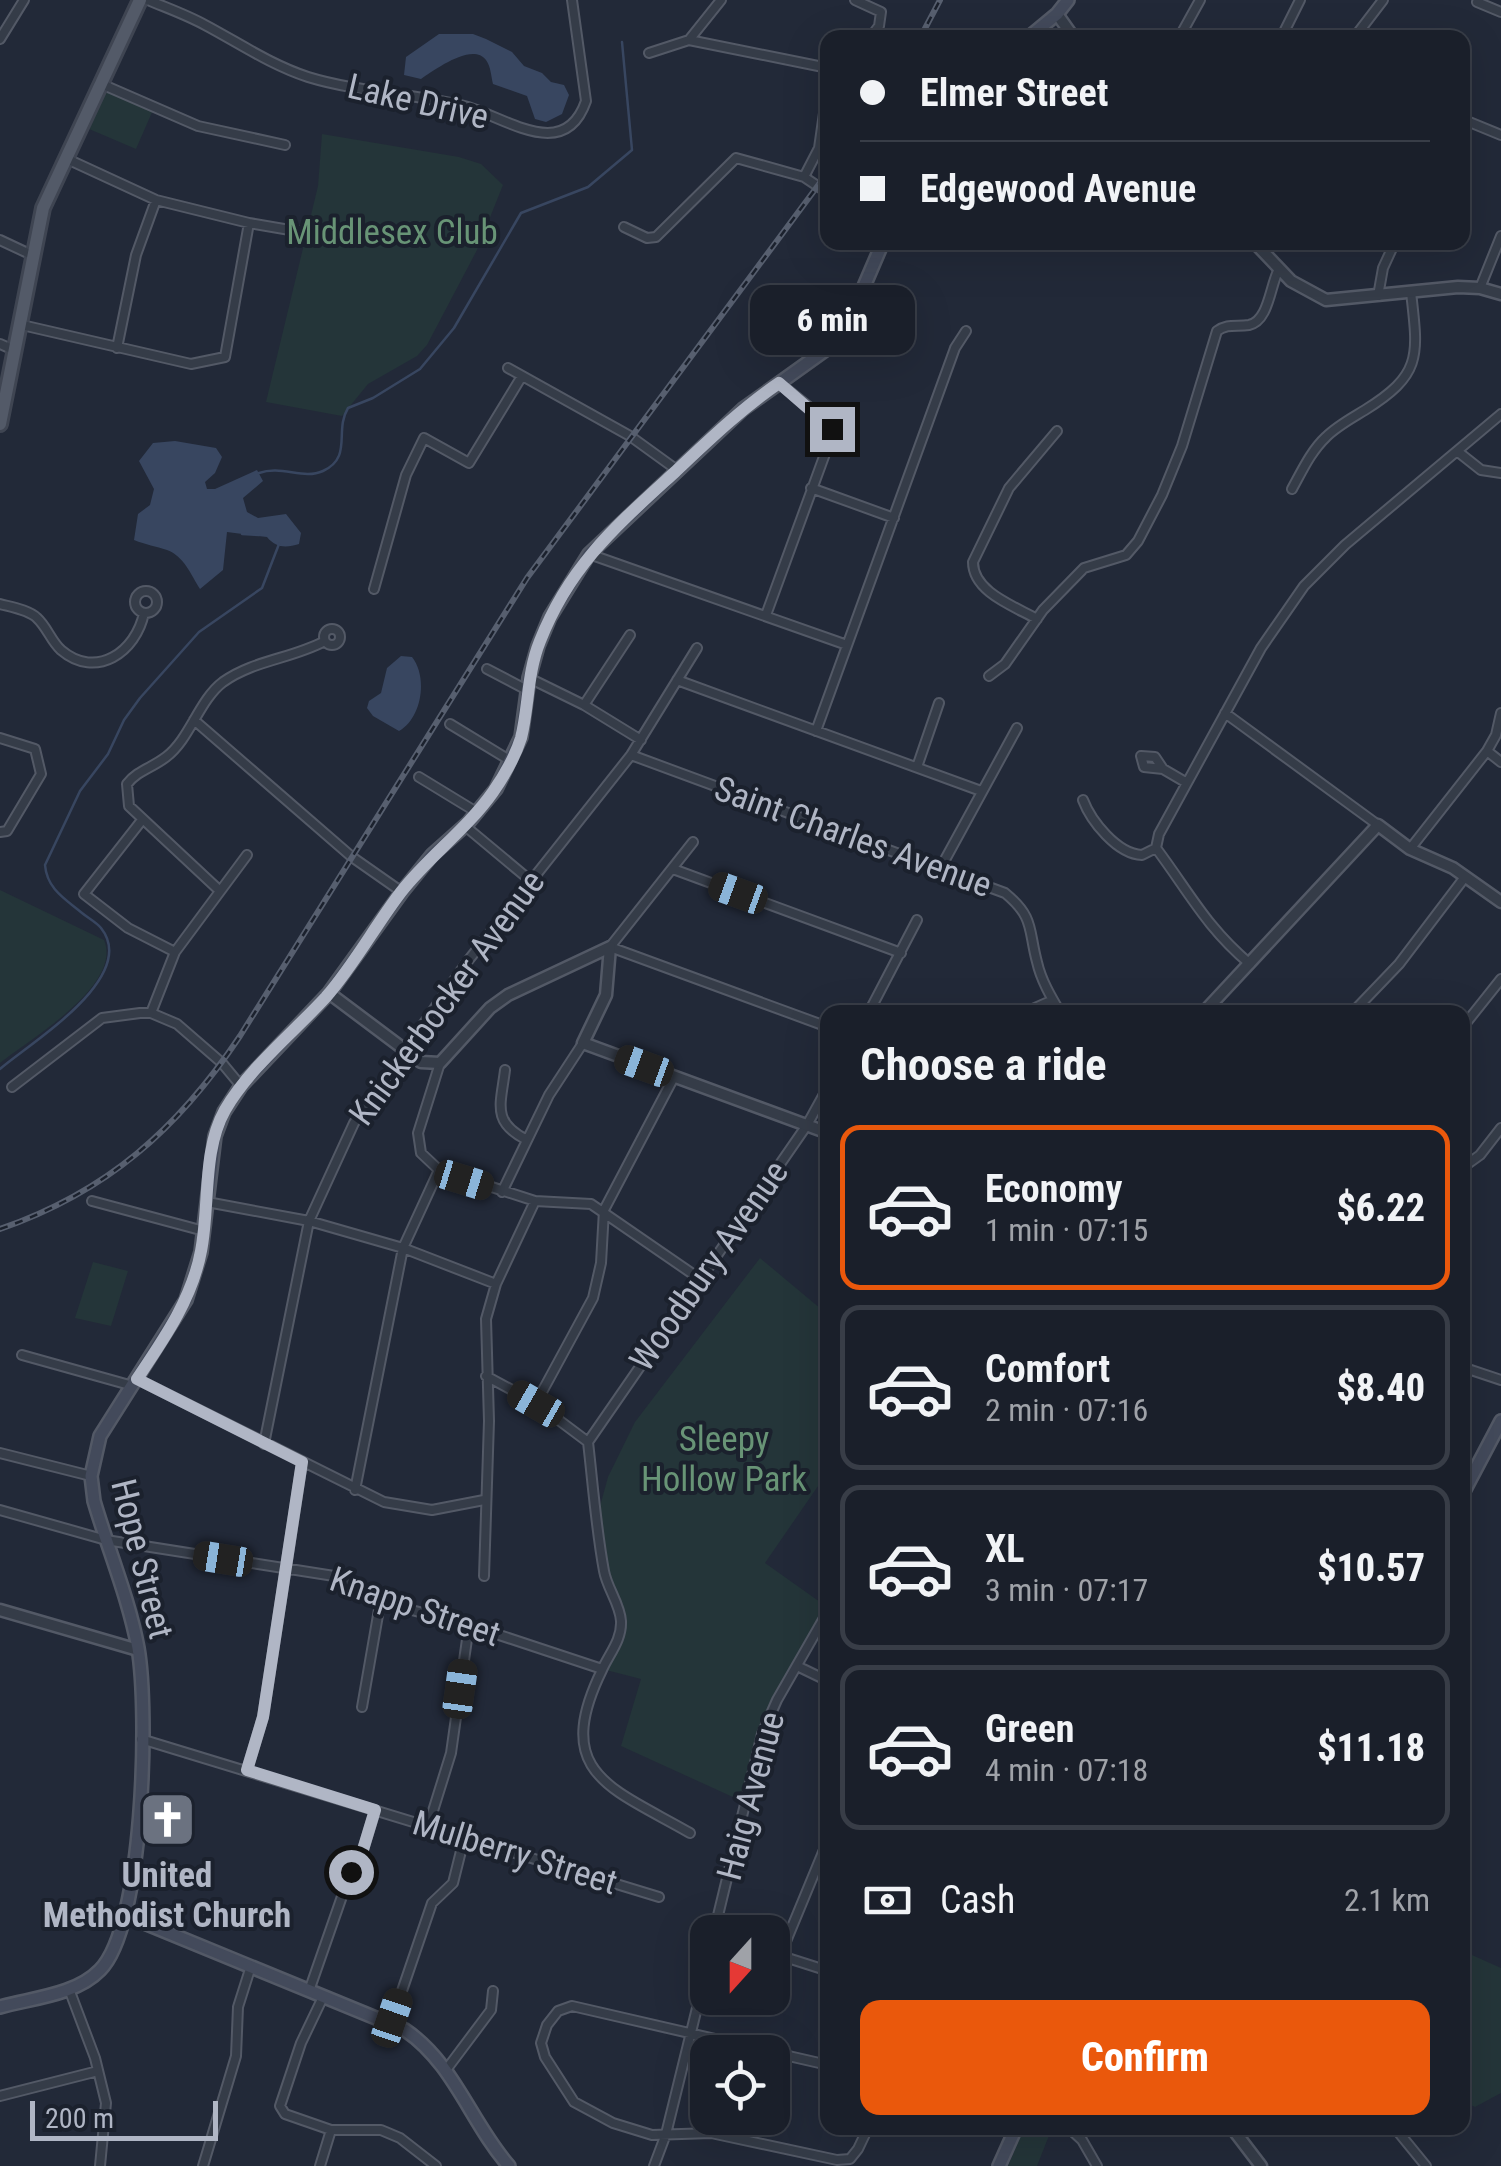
<!DOCTYPE html>
<html lang="en">
<head>
<meta charset="utf-8">
<style>
  :root { --surface:#1a1f2a; --page:#232732; --text:#f1f3f6; --muted:#9fa2a8; --line:#383d47; --accent:#ea580c }
  body { margin:0; font-family:"Roboto Condensed",sans-serif; background:var(--page); color:var(--text); height:100vh; display:flex; flex-direction:column; font-size:38px; white-space:nowrap }
  * { box-sizing:border-box; margin:0 }
  p { font-size:32px; color:var(--muted) }
  .icon { flex:none; width:55px; height:55px; fill:none; stroke:currentColor; stroke-width:2; stroke-linecap:round; stroke-linejoin:round }
  .map { position:relative; flex:1; overflow:hidden }
  .details { position:absolute; left:820px; top:1005px; width:650px; height:1130px; display:flex; flex-direction:column; background:var(--surface); border-radius:20px; box-shadow:0 10px 40px #0002,0 0 0 2px var(--line) }
  .details>* { flex:none }
  .guide { position:absolute; left:820px; top:30px; width:650px; height:220px; border-radius:20px; box-shadow:0 10px 40px #0002,0 0 0 2px var(--line); display:grid; align-content:center; height:220px; padding:0 40px; background:var(--surface) }
  .needle { width:65px; rotate:201deg }
  .tools { position:absolute; left:690px; top:1915px; display:grid; gap:20px }
  .tools a { display:grid; place-items:center; width:100px; height:100px; border-radius:20px; background:var(--surface); box-shadow:0 10px 40px #0002,0 0 0 2px var(--line); font-size:50px }
  .scale { position:absolute; left:30px; bottom:25px; width:188px; box-sizing:border-box; padding-left:10px; border:5px solid #b0b6c5; border-top:0; font-size:28px; line-height:35px; white-space:nowrap; color:#b0b6c5; -webkit-text-stroke:8px #1b212d; paint-order:stroke }
  .end { position:absolute; width:45px; height:45px; margin:-22px; border:12px solid #b0b6c5; background:#111; box-shadow:0 0 0 5px #111 }
  .from { border-radius:50% }
  .bubble { position:absolute; height:70px; border-radius:20px; background:var(--surface); box-shadow:0 10px 40px #0002,0 0 0 2px var(--line); font-size:32px; font-weight:800; line-height:70px; text-align:center }
  .car { position:absolute; width:30px; height:60px; margin:-30px -15px; border-radius:12px; box-shadow:0 0 8px 2px #0007; background:linear-gradient(#222 24%,#8ab4d8 0 40%,#222 0 76%,#8ab4d8 0 86%,#222 0) }
  .guide b { display:flex; align-items:center; gap:35px; height:95px; font-size:38px }
  .guide b+b { border-top:2px solid var(--line) }
  .guide i { width:25px; height:25px; background:var(--text) }
  ul { padding:0; list-style:none }
  li { display:flex; align-items:center; gap:30px; height:165px; margin:0 20px 15px; padding:0 20px; border:5px solid var(--line); border-radius:20px }
  li div { flex:1 }
  li b { display:block; font-size:38px }
  li em { font-style:normal; font-weight:800 }
  li.current { border-color:var(--accent) }
  li>.icon { width:90px; height:90px; stroke-width:1.5 }
  h2 { padding:0 40px; font-size:45px; line-height:120px }
  .pay { display:flex; align-items:center; gap:25px; height:110px; padding:0 40px; font-size:38px }
  .pay p { margin-inline-start:auto }
  .cta { display:flex; gap:20px; margin-top:auto; padding:20px 40px }
  .cta a { flex:1; height:115px; border-radius:20px; background:var(--accent); color:#fff; font-size:40px; font-weight:800; line-height:115px; text-align:center }
  .map>svg:first-child { display:block }
  .green { fill:#243539 }
  .water { fill:#384660 }
  .lines { fill:none; stroke-linecap:round; stroke-linejoin:round }
  .stream { stroke:#384660; stroke-width:2.5 }
  .minor-casing { stroke:#535966; stroke-width:12 }
  .tertiary-casing { stroke:#535966; stroke-width:15 }
  .secondary-casing { stroke:#535966; stroke-width:16 }
  .primary-casing { stroke:#3f4552; stroke-width:18 }
  .minor { stroke:#353c48; stroke-width:8 }
  .tertiary { stroke:#353c48; stroke-width:10 }
  .secondary { stroke:#434a5b; stroke-width:11 }
  .primary { stroke:#535a68; stroke-width:12 }
  .rail-casing { stroke:#575f6f; stroke-width:6 }
  .rail { stroke:#1b212d; stroke-width:2.5; stroke-dasharray:8; stroke-linecap:butt }
  .route { stroke:#b0b6c5; stroke-width:12 }
  .labels { text-anchor:middle; dominant-baseline:central; stroke-width:8; stroke-linejoin:round; paint-order:stroke }
  .street-label { font-size:35px; fill:#b0b6c5; stroke:#1b212d }
  .park-label { font-size:35px; fill:#689476; stroke:#1b212d }
  .poi-label { font-size:35px; font-weight:bold; fill:#b0b6c5; stroke:#1b212d }
</style>
</head>
<body>
<div class="map">
<svg width="1501" height="2166" viewBox="0 0 1501 2166">
  <rect width="100%" height="100%" fill="#222938"/>
  <path class="green" d="M 106,91 L 153,110 L 136,149 L 89,129 Z
    M 322,134 L 459,157 L 481,164 L 503,185 L 477,250 L 427,345 L 417,356 L 368,384 L 342,416 L 266,402 L 318,186 Z
    M 0,890 L 104,940 C 123,985 30,1039 0,1063 Z
    M 760,1258 L 827,1314 L 827,1473 L 765,1563 L 827,1607 L 827,1611 L 768,1719 L 746,1803 L 621,1746 L 641,1679 L 602,1669 L 609,1659 L 621,1620 L 607,1584 L 596,1521 L 608,1477 L 635,1422 Z
    M 93,1262 L 128,1271 L 111,1326 L 75,1318 Z
    M 1463,1951 L 1501,1968 L 1501,2093 L 1475,2107 L 1463,2101 Z
    M 1024,2128 L 1052,2128 L 1037,2166 L 1008,2166 Z"/>
  <path class="water" d="M 439,34 L 473,34 L 486,39 L 512,52 L 524,66 L 542,73 L 551,82 L 564,85 L 569,95 L 562,114 L 546,122 L 535,119 L 527,96 L 493,84 C 491,76 491,67 486,60 C 472,42 435,70 421,79 L 404,75 L 406,57 Z
    M 175,441 L 216,448 L 222,457 L 215,473 L 205,482 L 207,489 L 215,489 L 257,470 L 263,481 L 243,498 L 247,512 L 258,518 L 286,514 L 301,533 L 299,544 C 286,548 276,548 267,537 L 227,532 L 223,570 L 200,589 C 191,575 184,556 167,550 C 156,546 146,545 134,540 L 138,514 L 150,505 L 154,489 L 139,461 L 153,443 Z
    M 401,656 L 412,657 C 428,677 422,718 399,731 L 373,716 L 367,708 L 369,701 L 381,693 L 387,668 Z"/>
  <g class="lines">
    <path class="stream" d="M 259,473 C 282,465 303,480 323,471 C 353,457 334,431 348,408 L 373,398 L 420,369 L 454,328 L 521,213 L 588,187 L 632,150 L 622,42
      M 242,534 L 259,535
      M 0,1069 C 30,1043 140,977 101,928 C 96,922 88,918 82,913 C 65,899 47,889 45,865 L 80,791 L 108,754 L 124,720 L 140,698 L 199,632 L 262,588 L 279,544"/>
    <defs>
      <path id="minor" d="M 148,0 C 167,8 187,15 205,25 C 239,43 271,65 308,77 C 360,93 416,93 468,107 C 508,119 565,162 586,101 L 572,0
        M 855,0 L 881,12 L 879,26 L 870,38
        M 1477,2 L 1501,12
        M 1179,38 L 1200,0
        M 1281,38 L 1300,0
        M 1354,38 L 1383,0
        M 0,39 L 24,0
        M 689,40 L 721,0
        M 649,53 L 689,40 L 828,68
        M 99,83 L 198,126 L 285,145
        M 828,85 L 819,148 L 804,177 L 828,193
        M 1462,119 L 1501,135
        M 65,158 L 156,200 L 249,223 L 319,235
        M 624,227 L 647,238 L 656,237 L 736,158 L 804,177
        M 0,240 L 34,256
        M 1480,288 L 1501,236
        M 1378,296 L 1383,268 L 1395,242
        M 22,325 L 191,364 L 225,357 L 249,223
        M 0,344 L 16,351
        M 117,348 L 136,255 L 156,200
        M 508,368 L 630,436 L 677,470
        M 1457,451 L 1481,470 L 1501,473
        M 811,488 L 894,518
        M 1292,489 C 1302,471 1311,451 1326,437 C 1337,426 1352,418 1365,410 C 1423,374 1418,355 1411,292
        M 589,554 L 847,645
        M 374,589 L 406,475 L 424,438 L 469,463 L 522,376
        M135 602a11 11 0 1 1 22 0a11 11 0 1 1-22 0Z
        M 0,604 C 11,607 29,610 37,618 C 47,627 51,641 61,650 C 96,680 136,652 144,613
        M 766,615 L 833,432 L 829,423 L 779,383
        M 1037,619 C 1014,606 973,592 973,562 L 1009,488 L 1057,431
        M324 637a8 8 0 1 1 16 0a8 8 0 1 1-16 0Z
        M 487,669 L 527,690
        M 989,676 L 1005,664 L 1043,610 L 1084,568 L 1126,555 L 1138,541 L 1162,495 L 1182,446 L 1217,331 C 1228,323 1236,327 1249,325 C 1269,321 1270,285 1279,269
        M 529,678 L 584,705 L 641,740
        M 677,680 L 981,791
        M 584,705 L 630,635
        M 1225,713 L 1378,825
        M 1501,713 L 1496,735 L 1487,751 L 1501,762
        M 194,720 L 352,857 L 402,892
        M 450,724 L 511,761
        M 816,731 L 955,348 L 966,331
        M 0,738 L 35,749 L 41,774 L 7,831 L 0,832
        M 631,755 L 1005,893 C 1035,918 1028,929 1037,962 C 1041,980 1051,997 1060,1012
        M 917,767 L 939,703
        M 1163,769 L 1155,757 L 1141,756 L 1144,767 L 1163,769 L 1187,783
        M 419,777 L 478,813
        M 1083,800 C 1091,821 1117,854 1142,855 L 1156,848
        M 142,820 L 84,894 L 128,928 L 175,952
        M 465,826 L 531,881
        M 693,842 L 610,947 L 828,1027
        M 1410,849 L 1487,751
        M 941,867 L 1017,728
        M 673,869 L 901,953
        M 220,891 L 129,806 L 127,784 C 138,770 152,768 166,757 C 190,739 199,700 223,682 C 254,660 291,659 325,641
        M 1250,964 C 1206,927 1189,892 1156,848 L 1159,834 L 1261,648 L 1304,586 L 1345,545 L 1501,414
        M 869,1012 L 917,920
        M 1026,1012 L 1053,1000
        M 1353,1012 L 1399,964 L 1465,877
        M 151,1013 L 175,952 L 247,855
        M 1462,1028 L 1501,979
        M 440,1063 L 418,1133 L 421,1153 L 439,1170 L 535,1201 L 591,1204 L 700,1279
        M 505,1070 C 501,1104 491,1122 527,1140
        M 12,1087 L 102,1018 L 140,1013 L 151,1013 L 177,1024 L 222,1063 L 241,1086
        M 1462,1168 L 1480,1155 L 1501,1128
        M 502,1192 L 549,1095 L 583,1043
        M 92,1201 L 204,1231
        M 207,1202 L 309,1221 L 403,1248 L 496,1284
        M 22,1355 L 133,1386
        M 1462,1367 L 1501,1380
        M 486,1376 L 536,1403 L 588,1442 C 593,1485 596,1528 604,1571 C 607,1588 620,1604 621,1621 C 622,1640 609,1654 602,1670 C 551,1774 612,1788 690,1833
        M 137,1379 L 384,1502 L 432,1510 L 484,1500
        M 536,1403 L 593,1298 L 601,1263 L 604,1210 L 674,1077
        M 588,1442 L 807,1125 L 828,1087
        M 264,1444 L 309,1221 L 354,1123 L 467,962 L 631,755 L 697,648
        M 0,1453 L 91,1476
        M 355,1490 L 403,1248 L 439,1170
        M 0,1510 L 106,1540 L 334,1576 L 404,1608 L 469,1625 L 602,1669
        M 484,1576 L 489,1421 L 486,1319 L 496,1284 L 535,1201
        M 797,1666 L 828,1681
        M 362,1707 L 381,1598
        M 141,1739 L 659,1897
        M 247,1770 L 263,1717 L 302,1463
        M 428,1827 L 451,1753 L 469,1625
        M 714,1932 L 762,1734 L 777,1700 L 828,1611
        M 772,1953 L 819,1968
        M 780,1956 L 828,1840
        M 69,1989 L 95,2058 L 106,2103 L 100,2166
        M 309,1991 L 347,1882 L 362,1853 L 375,1811
        M 323,1997 L 301,2043 L 280,2106 L 285,2114 L 331,2130 L 381,2130 L 400,2138 L 436,2166
        M 391,2023 L 432,1903 L 453,1883 L 464,1839
        M 828,2065 L 572,2006 L 558,2011 L 547,2025 L 541,2043 L 545,2057 L 574,2102 L 613,2123 L 652,2135 L 711,2133 L 837,2160 L 850,2159 L 858,2149 L 868,2128
        M 446,2070 L 491,2010 L 493,1991
        M 0,2096 L 98,2071
        M 1069,2128 L 1082,2140 L 1097,2166
        M 1395,2128 L 1426,2166
        M 203,2166 L 236,2056 L 238,2007 L 251,1966
        M 320,2166 L 331,2130
        M 654,2166 L 666,2134 L 708,1963"/>
      <path id="tertiary" d="M 1057,14 L 1074,38
        M 1254,242 L 1291,281 L 1326,300 L 1458,287 L 1480,288 L 1501,294
        M 329,993 L 421,1062 L 440,1063 L 490,1008 L 508,995 L 610,947 L 606,995 L 583,1043 L 828,1133
        M 1204,1012 L 1378,825 L 1410,849 L 1453,868 L 1501,902
        M 0,1610 L 138,1650
        M 1232,2128 L 1261,2166"/>
      <path id="secondary" d="M 1028,38 L 1057,14 L 1068,0
        M 1462,1495 L 1501,1421
        M 125,1915 L 405,2030 C 454,2063 471,2123 509,2166
        M 0,2007 C 32,1998 76,1995 100,1970 C 144,1926 149,1711 138,1648 C 129,1599 108,1549 94,1501 L 91,1476 L 100,1436 L 186,1300 L 201,1252 L 215,1136 L 224,1112 L 241,1086 L 329,993 L 402,892 L 432,855 L 468,823 L 496,789 L 521,737 L 529,678 L 538,646 L 550,617 L 589,554 L 743,409 L 831,346 L 850,319 L 883,242
        M 999,2166 L 1016,2128"/>
      <path id="primary" d="M 0,424 L 43,208 L 140,0"/>
    </defs>
    <use href="#minor" class="minor-casing"/>
    <use href="#tertiary" class="tertiary-casing"/>
    <use href="#secondary" class="secondary-casing"/>
    <use href="#primary" class="primary-casing"/>
    <use href="#minor" class="minor"/>
    <use href="#tertiary" class="tertiary"/>
    <use href="#secondary" class="secondary"/>
    <use href="#primary" class="primary"/>
    <defs>
      <path id="rail" d="M 920,38 L 940,0
        M 0,1229 C 107,1192 178,1129 240,1036 L 527,578 L 828,172"/>
    </defs>
    <use href="#rail" class="rail-casing"/>
    <use href="#rail" class="rail"/>
  </g>
  <g class="lines">
    <path class="route" d="M 351,1872 L 362,1853 L 375,1810 L 247,1770 L 263,1717 L 302,1462 L 137,1379 C 164,1339 192,1299 201,1251 C 210,1206 202,1151 225,1110 C 250,1067 293,1033 326,997 C 354,965 375,926 401,892 C 429,856 467,829 493,792 C 504,776 515,757 521,738 C 529,706 527,673 540,641 C 570,565 616,526 675,472 C 709,440 741,409 779,383 L 832,429"/>
  </g>
  <defs>
    <symbol id="church-square" viewBox="-11 -11 22 22"><rect x="-9" y="-9" width="18" height="18" rx="4" fill="#6b7280" stroke="#1b212d"/><path d="M-1.2-6h2.4v3.5h3.3v2.4h-3.3V6h-2.4V-.1h-3.3v-2.4h3.3Z" fill="#fff"/></symbol>
  </defs>
  <g fill-rule="evenodd">
    <use href="#church-square" x="136" y="1788" width="63" height="63"/>
  </g>
  <g class="labels">
    <g class="street-label">
      <text transform="translate(418 102) rotate(13)">Lake Drive</text>
      <text transform="translate(853 837) rotate(20)">Saint Charles Avenue</text>
      <text transform="translate(447 998) rotate(-54)">Knickerbocker Avenue</text>
      <text transform="translate(709 1266) rotate(-55)">Woodbury Avenue</text>
      <text transform="translate(142 1559) rotate(76)">Hope Street</text>
      <text transform="translate(415 1607) rotate(19)">Knapp Street</text>
      <text transform="translate(751 1796) rotate(-75)">Haig Avenue</text>
      <text transform="translate(515 1853) rotate(17)">Mulberry Street</text>
    </g>
    <g class="park-label">
      <text x="392" y="232">Middlesex Club</text>
      <text x="724" y="1439">Sleepy<tspan x="724" dy="40">Hollow Park</tspan></text>
    </g>
    <g class="poi-label">
      <text x="167" y="1875">United<tspan x="167" dy="40">Methodist Church</tspan></text>
    </g>
  </g>
</svg>
<div class="tools">
<a><svg class="needle" viewBox="-14 -14 28 28"><path d="M0-13l5 13h-10z" fill="#e53935"/><path d="M0 13l5-13h-10z" fill="#9fa2a8"/></svg></a>
<a><svg class="icon" aria-label="locate" viewBox="0 0 24 24"><circle cx="12" cy="12" r="6"/><path d="M12 2v4M12 18v4M2 12h4M18 12h4"/></svg></a>
</div>
<div class="scale">200 m</div>
<i class="end from" style="left:351px;top:1872px"></i>
<i class="end" style="left:832px;top:429px"></i>
<div class="bubble" style="left:750px;top:285px;width:165px">6 min</div>
<i class="car" style="left:738px;top:893px;rotate:290deg"></i>
<i class="car" style="left:644px;top:1066px;rotate:290deg"></i>
<i class="car" style="left:464px;top:1180px;rotate:107deg"></i>
<i class="car" style="left:536px;top:1404px;rotate:300deg"></i>
<i class="car" style="left:223px;top:1559px;rotate:279deg"></i>
<i class="car" style="left:460px;top:1689px;rotate:8deg"></i>
<i class="car" style="left:392px;top:2018px;rotate:19deg"></i>
<div class="guide">
<b><i class="from"></i>Elmer Street</b>
<b><i></i>Edgewood Avenue</b>
</div>
<section class="details">
<h2>Choose a ride</h2>
<ul>
<li class="current"><svg class="icon" aria-label="car" viewBox="0 0 24 24"><path d="M5 17H2v-5l4-1 3-4h7l3 4 3 1v5h-3M9 17h6M6 11h13"/><circle cx="7" cy="17" r="2"/><circle cx="17" cy="17" r="2"/></svg><div><b>Economy</b><p>1 min · 07:15</p></div><em>$6.22</em></li>
<li><svg class="icon" aria-label="car" viewBox="0 0 24 24"><path d="M5 17H2v-5l4-1 3-4h7l3 4 3 1v5h-3M9 17h6M6 11h13"/><circle cx="7" cy="17" r="2"/><circle cx="17" cy="17" r="2"/></svg><div><b>Comfort</b><p>2 min · 07:16</p></div><em>$8.40</em></li>
<li><svg class="icon" aria-label="car" viewBox="0 0 24 24"><path d="M5 17H2v-5l4-1 3-4h7l3 4 3 1v5h-3M9 17h6M6 11h13"/><circle cx="7" cy="17" r="2"/><circle cx="17" cy="17" r="2"/></svg><div><b>XL</b><p>3 min · 07:17</p></div><em>$10.57</em></li>
<li><svg class="icon" aria-label="car" viewBox="0 0 24 24"><path d="M5 17H2v-5l4-1 3-4h7l3 4 3 1v5h-3M9 17h6M6 11h13"/><circle cx="7" cy="17" r="2"/><circle cx="17" cy="17" r="2"/></svg><div><b>Green</b><p>4 min · 07:18</p></div><em>$11.18</em></li>
</ul>
<div class="pay"><svg class="icon" aria-label="cash" viewBox="0 0 24 24"><path d="M3 7h18v10H3z"/><circle cx="12" cy="12" r="2"/></svg>Cash<p>2.1 km</p></div>
<div class="cta"><a>Confirm</a></div>
</section>
</div>
</body>
</html>
